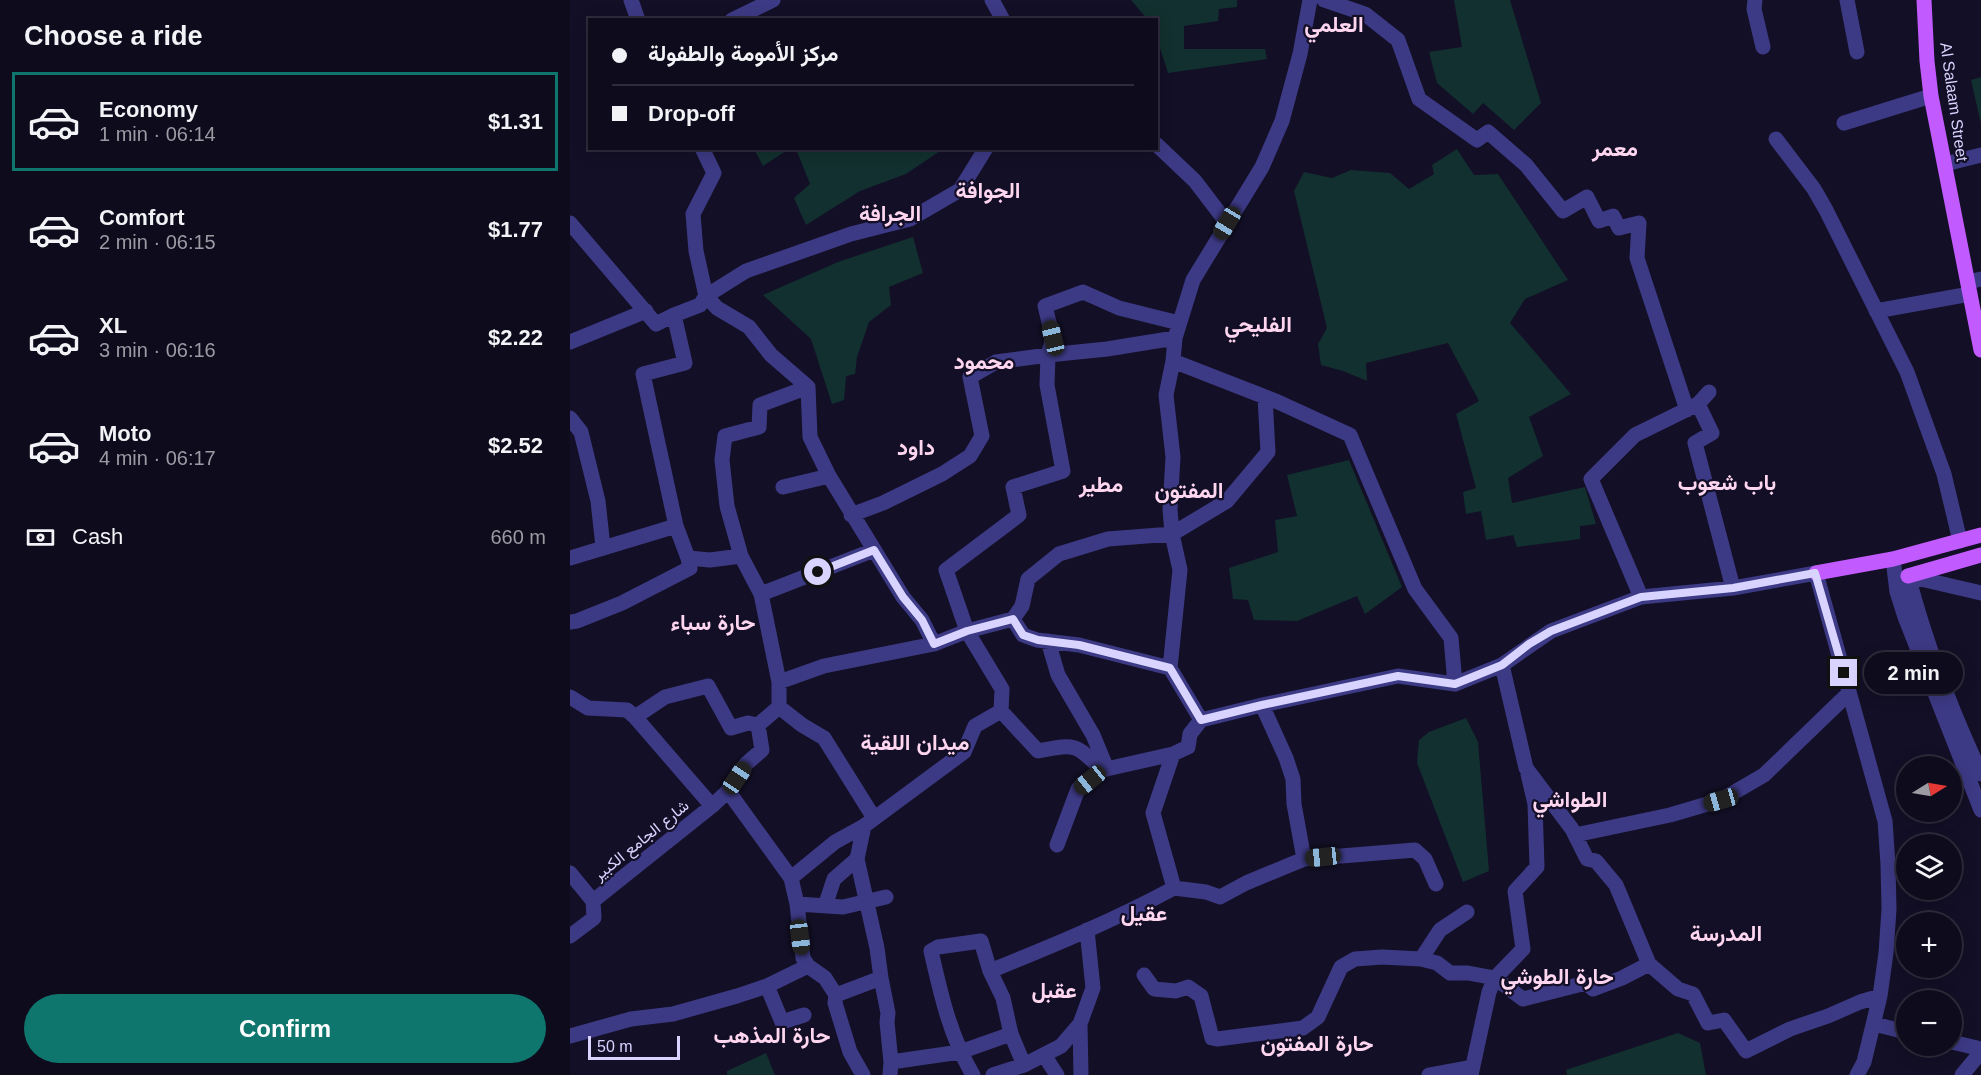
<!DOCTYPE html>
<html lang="en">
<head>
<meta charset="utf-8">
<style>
  :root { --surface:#0e0b1c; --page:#1c1929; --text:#f1f3f6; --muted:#9b9ba3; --line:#2e2b3b; --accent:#0f766e }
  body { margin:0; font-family:Helvetica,Vazirmatn,sans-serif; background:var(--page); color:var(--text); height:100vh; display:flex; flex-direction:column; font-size:22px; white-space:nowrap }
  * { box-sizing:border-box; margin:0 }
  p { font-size:20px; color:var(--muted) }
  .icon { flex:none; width:33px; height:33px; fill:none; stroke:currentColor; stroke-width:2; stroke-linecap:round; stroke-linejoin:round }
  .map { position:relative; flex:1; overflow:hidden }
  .details { display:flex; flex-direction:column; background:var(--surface); width:570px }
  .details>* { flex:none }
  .top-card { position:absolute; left:18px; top:18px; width:570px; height:132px; border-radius:0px; box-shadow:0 3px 15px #0003,0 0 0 2px var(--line); display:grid; align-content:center; height:132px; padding:0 24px; background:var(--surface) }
  .needle { width:39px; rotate:79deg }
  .controls { position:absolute; left:1326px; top:756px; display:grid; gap:12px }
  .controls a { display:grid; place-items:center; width:66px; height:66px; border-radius:50%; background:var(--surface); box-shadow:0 3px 15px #0003,0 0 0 2px var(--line); font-size:30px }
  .scale { position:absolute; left:18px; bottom:15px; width:92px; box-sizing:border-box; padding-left:6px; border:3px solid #d9d4ff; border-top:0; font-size:16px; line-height:21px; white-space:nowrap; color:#d9d4ff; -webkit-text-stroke:4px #130f26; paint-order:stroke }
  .end { position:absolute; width:27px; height:27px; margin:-14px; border:8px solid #d9d4ff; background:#111; box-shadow:0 0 0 3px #111 }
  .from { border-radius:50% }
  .bubble { position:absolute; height:42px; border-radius:21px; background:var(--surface); box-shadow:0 3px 15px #0003,0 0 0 2px var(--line); font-size:20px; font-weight:800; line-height:42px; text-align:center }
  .car { position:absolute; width:18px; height:36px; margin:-18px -9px; border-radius:8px; box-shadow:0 0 4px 2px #0007; background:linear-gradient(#222 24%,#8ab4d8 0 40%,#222 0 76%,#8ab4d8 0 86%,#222 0) }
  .top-card b { display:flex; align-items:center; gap:21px; height:57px; font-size:22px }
  .top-card b+b { border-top:2px solid var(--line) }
  .top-card i { width:15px; height:15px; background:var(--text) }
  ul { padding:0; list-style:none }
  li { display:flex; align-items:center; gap:18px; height:99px; margin:0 12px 9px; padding:0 12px; border:3px solid transparent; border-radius:0px }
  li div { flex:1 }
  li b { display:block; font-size:22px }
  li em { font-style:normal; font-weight:800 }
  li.active { border-color:var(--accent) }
  li>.icon { width:54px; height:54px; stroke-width:1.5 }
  h2 { padding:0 24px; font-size:27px; line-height:72px }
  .pay { display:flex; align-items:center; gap:15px; height:66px; padding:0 24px; font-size:22px }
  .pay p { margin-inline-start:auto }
  .action { display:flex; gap:12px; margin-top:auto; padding:12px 24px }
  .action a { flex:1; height:69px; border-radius:36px; background:var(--accent); color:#fff; font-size:24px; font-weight:800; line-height:69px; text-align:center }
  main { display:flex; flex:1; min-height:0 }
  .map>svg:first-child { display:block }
  .green { fill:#12302f }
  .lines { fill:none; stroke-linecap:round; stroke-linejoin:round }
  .minor { stroke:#3d3a85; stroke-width:15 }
  .major { stroke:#c25bff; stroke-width:15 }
  .route { stroke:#d9d4ff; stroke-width:8 }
  .labels { text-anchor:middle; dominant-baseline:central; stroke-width:4.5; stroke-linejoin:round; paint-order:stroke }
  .street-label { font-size:16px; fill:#d9d4ff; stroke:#130f26 }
  .district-label { font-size:22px; font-weight:bold; fill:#ffd6f0; stroke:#130f26 }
</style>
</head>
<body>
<main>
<section class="details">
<h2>Choose a ride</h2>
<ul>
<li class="active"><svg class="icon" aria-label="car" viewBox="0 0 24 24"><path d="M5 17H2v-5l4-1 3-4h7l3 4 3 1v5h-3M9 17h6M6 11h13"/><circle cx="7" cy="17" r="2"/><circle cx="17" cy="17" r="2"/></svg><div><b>Economy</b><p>1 min · 06:14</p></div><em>$1.31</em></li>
<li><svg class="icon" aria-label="car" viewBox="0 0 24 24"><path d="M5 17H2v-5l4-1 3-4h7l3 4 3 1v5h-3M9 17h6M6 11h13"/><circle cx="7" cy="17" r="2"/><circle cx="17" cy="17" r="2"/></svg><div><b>Comfort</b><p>2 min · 06:15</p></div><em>$1.77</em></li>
<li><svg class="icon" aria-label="car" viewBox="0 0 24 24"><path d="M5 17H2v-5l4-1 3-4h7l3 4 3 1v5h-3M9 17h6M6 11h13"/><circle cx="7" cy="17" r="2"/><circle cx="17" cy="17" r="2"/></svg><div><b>XL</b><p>3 min · 06:16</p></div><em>$2.22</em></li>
<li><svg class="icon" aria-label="car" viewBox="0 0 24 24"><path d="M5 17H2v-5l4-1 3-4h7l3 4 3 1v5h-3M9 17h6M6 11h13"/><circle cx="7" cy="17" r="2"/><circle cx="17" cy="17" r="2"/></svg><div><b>Moto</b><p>4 min · 06:17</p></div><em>$2.52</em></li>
</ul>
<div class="pay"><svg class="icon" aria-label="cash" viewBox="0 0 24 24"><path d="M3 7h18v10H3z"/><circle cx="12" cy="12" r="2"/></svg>Cash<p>660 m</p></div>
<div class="action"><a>Confirm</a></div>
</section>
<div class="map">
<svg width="1411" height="1075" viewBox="0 0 1411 1075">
  <rect width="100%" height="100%" fill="#130f26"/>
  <path class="green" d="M 561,0 L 667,0 L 667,7 L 649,9 L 648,21 L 614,26 L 614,49 L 695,49 L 697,59 L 598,73 L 587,39 L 586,20 L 577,19 Z
    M 884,0 L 940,0 L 971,103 L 944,130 L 913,103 L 903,114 L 867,83 L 859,52 L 892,47 Z
    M 1411,77 L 1411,124 L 1401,80 Z
    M 184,149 L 219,149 L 193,166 Z
    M 226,149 L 373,149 L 336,174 L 290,191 L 236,225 L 224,198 L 240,184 Z
    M 887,149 L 904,175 L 928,174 L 998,280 L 955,299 L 940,323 L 1001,394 L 959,417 L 973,456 L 938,478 L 942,503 L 1015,487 L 1026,524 L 1010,526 L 1010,539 L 947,547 L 943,535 L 916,540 L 911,511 L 896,514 L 893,492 L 906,488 L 886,414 L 909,401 L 878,343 L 796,363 L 797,381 L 773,371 L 751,365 L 748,344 L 757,328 L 724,191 L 734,172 L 762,178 L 781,170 L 820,173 L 839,189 L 864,174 L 862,165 Z
    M 343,237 L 353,273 L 319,287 L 321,305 L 299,322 L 287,357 L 285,374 L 276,376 L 274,400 L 262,404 L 241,339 L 193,295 L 268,262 Z
    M 779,460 L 832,587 L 795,614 L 787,596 L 727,621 L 684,620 L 678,600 L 663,599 L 659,568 L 708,552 L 705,520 L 727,516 L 717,475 Z
    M 896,718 L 908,742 L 919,871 L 893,882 L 847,763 L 849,740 L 859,732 Z
    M 1108,1033 L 1130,1043 L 1136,1075 L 997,1075 L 996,1070 Z
    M 196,1053 L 205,1075 L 157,1075 L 157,1071 Z"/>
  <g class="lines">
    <path class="minor" d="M 61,0 L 68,20
      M 422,0 L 433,20
      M 754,0 L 795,14 L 828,40 L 849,99 L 907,140 L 918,132 L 956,165 L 993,211 L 1017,197 L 1029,221 L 1043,216 L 1049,228 L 1069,223 L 1067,258 L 1117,410
      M 1185,0 L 1184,9 L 1193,47
      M 1277,0 L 1287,52
      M 162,20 L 203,0
      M 1274,123 L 1361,96
      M 1206,139 L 1244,189 L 1256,210 L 1337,372 L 1374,474 L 1390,541
      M 586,144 L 625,181 L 657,223
      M 132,148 L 144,173 L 123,214 L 126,251 L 136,296 L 147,308 L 179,327 L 201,355 L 238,387 L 240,437 L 259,476 L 333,597 L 352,620 L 364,644
      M 1375,164 L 1411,155
      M 0,223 L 86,324 L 104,315 L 115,363 L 73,374 L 106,526 L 118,558
      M 1398,282 L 1411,279
      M 1306,311 L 1400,294
      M 104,315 L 130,305 L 136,296 L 176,271 L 281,234 L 340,219 L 390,190 L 416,148
      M 0,342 L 76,311
      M 603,361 L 708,402 L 780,435 L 845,589 L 881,638 L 885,684
      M 1128,404 L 1142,433 L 1125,443 L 1163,588
      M 0,418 L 11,432 L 28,501 L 33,547
      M 213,487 L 259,476
      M 281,515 L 313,503 L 372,474 L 400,456 L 412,436 L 400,377 L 426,362 L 478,355 L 537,349 L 605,338
      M 0,558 L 106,526
      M 1323,559 L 1327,592 L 1335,617 L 1411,810
      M 1411,593 L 1338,576 C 1356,644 1381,710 1411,774
      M 191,594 L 304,550
      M 1071,597 L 1021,479 L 1065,435 L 1128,404 L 1139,392
      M 443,619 L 452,606 L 458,579 L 489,554 L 538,539 L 602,534 L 657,501 L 698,452 L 695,397
      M 0,622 L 7,621 L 52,603 L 120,568 L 118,558 L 140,560 L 171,556
      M 478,641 L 488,675 L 523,735 L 537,769
      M 932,665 L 956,768 L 1002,829 L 1017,859 L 1026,861 L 1046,885 L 1079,964 L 1108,989 L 1123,994 L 1138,1023 L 1154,1020 L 1176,1051 L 1220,1029 L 1258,1016 L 1290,1002 L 1310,996
      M 600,668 L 610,570 L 602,534 L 600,509 L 603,457 L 596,395 L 603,361 L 605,338 L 623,280 L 692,167 L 712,121 L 730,54 L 740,0
      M 209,682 L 254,666 L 364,644 L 397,631 L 376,570 L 449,515 L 443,487 L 493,471 L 477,385 L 478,355 L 483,338 L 475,306 L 513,292 L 549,308 L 609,323
      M 0,697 L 18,708 L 57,710 L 65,717 L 142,806
      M 692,705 L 716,758 L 723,779 L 724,804 L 734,859
      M 209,707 L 232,725 L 254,738 L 304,818
      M 431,711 L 468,751 C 505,744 505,743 532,770 L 603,754 L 618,747 L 620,734 L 631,720
      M 65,717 L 95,697 L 138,686 L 161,728 L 178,723 L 188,725
      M 958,774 L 965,804 L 967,867 L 945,891 L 953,949 L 925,978 L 953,999 L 1016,983 L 1023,989 L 1052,978 L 1079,964
      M 158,791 L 176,764 L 192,750 L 188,725 L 209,707 L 209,682 L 191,594 L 171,556 L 157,506 L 152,460 L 155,436 L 189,427 L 190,405 L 238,387
      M 1005,835 L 1100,815 L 1151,800 L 1194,775 L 1279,693
      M 487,845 L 508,789 L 532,770
      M 0,873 L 23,901 L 142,806 L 158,791 L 221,878 L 265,842 L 294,826 L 394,752 L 405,726 L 431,711 L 432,689 L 397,631 L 443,619 L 453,635 L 467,640 L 509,645 L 600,668 L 631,720 L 692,705 L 828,676 L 885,684 L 932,665 L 981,631 L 1071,597 L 1163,588 L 1246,573 L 1315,821 L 1318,864 L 1319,909 L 1316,953 L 1310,996 L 1294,1062 L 1287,1075
      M 604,888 L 636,892 L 650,897 L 676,883 L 734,859 L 845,850 L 855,859 L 866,884
      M 227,904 L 273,907 L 316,897
      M 255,906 L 264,879 L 287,859 L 294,826
      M 0,936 L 24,918 L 23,901
      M 851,959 L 870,930 L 897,912
      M 238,966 L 255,978 L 266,995 L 311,978 L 307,948 L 287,859
      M 420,971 L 433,998 L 441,1034 L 454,1065
      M 574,975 L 584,989 L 606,991 L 618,987 L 631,996 L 642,1038 L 647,1039 L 733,1028 L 748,1017 L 771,967 L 785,959 L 812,957 L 851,959 L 867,963 L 880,973 L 898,973 L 925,978 L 919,992 L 901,1075
      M 311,978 L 318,1013 L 317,1022 L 321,1062
      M 197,986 L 212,1022 L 234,1015
      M 266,995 L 265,1003 L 280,1052 L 293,1075
      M 510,1024 L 511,1075
      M 1304,1024 L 1336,1032
      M 0,1036 L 61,1019 L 103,1014 L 167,996 L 197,986 L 238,966 L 233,958 L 227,904 L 221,878
      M 1382,1042 L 1411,1049
      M 474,1055 L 487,1075
      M 320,1075 L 321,1062 L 390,1052 L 441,1034
      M 403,1075 C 380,1036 371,995 361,951 L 368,947 L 411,941 L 420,971 C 482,946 545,920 604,888 L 583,813 L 603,754
      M 423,1075 L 454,1065 L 491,1046 L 510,1024 L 523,988 L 517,930
      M 859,1075 L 902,1067
      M 1392,1075 L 1411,1052"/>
    <path class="major" d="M 1354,0 L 1357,61 L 1361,96 L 1411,350
      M 1246,573 L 1323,559 L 1411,535
      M 1338,576 L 1411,555"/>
  </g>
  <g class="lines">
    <path class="route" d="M 248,572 L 304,550 L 333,597 L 352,620 L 364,644 L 397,631 L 443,619 L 453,635 L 468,640 L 509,645 L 600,668 L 631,720 L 692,705 L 828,676 L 885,684 L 932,665 L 959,644 L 981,631 L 1071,597 L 1163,588 L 1245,573 L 1274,673"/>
  </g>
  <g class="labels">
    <g class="street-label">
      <text transform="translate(1384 102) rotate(82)">Al Salaam Street</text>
      <text transform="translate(71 840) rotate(-39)">شارع الجامع الكبير</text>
    </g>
    <g class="district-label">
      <text x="764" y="24">العلمي</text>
      <text x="1045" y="148">معمر</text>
      <text x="418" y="190">الجوافة</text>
      <text x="320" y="213">الجرافة</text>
      <text x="688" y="324">الفليحي</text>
      <text x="414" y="361">محمود</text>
      <text x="346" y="447">داود</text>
      <text x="1157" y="482">باب شعوب</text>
      <text x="531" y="484">مطير</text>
      <text x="619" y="490">المفتون</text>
      <text x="143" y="622">حارة سباء</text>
      <text x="345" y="742">ميدان اللقية</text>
      <text x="1000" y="799">الطواشي</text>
      <text x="574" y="913">عقيل</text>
      <text x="1156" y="933">المدرسة</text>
      <text x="987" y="976">حارة الطوشي</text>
      <text x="484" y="990">عقبل</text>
      <text x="202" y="1035">حارة المذهب</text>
      <text x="747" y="1043">حارة المفتون</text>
    </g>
  </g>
</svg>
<div class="controls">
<a><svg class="needle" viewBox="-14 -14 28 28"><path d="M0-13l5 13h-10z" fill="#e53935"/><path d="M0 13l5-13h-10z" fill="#9b9ba3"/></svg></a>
<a><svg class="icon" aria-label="layers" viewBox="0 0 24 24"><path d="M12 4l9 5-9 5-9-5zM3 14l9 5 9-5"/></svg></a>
<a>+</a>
<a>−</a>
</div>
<div class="scale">50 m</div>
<i class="end from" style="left:248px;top:572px"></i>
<i class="end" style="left:1274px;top:673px"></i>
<div class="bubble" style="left:1294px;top:652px;width:99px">2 min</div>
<i class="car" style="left:657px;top:223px;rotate:211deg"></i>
<i class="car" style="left:483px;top:338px;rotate:346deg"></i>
<i class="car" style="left:167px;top:778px;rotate:34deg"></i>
<i class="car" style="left:520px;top:780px;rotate:231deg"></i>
<i class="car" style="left:1151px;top:800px;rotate:254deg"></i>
<i class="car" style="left:753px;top:857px;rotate:264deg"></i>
<i class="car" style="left:230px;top:937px;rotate:173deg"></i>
<div class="top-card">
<b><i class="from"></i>مركز الأمومة والطفولة</b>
<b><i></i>Drop-off</b>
</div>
</div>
</main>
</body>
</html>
